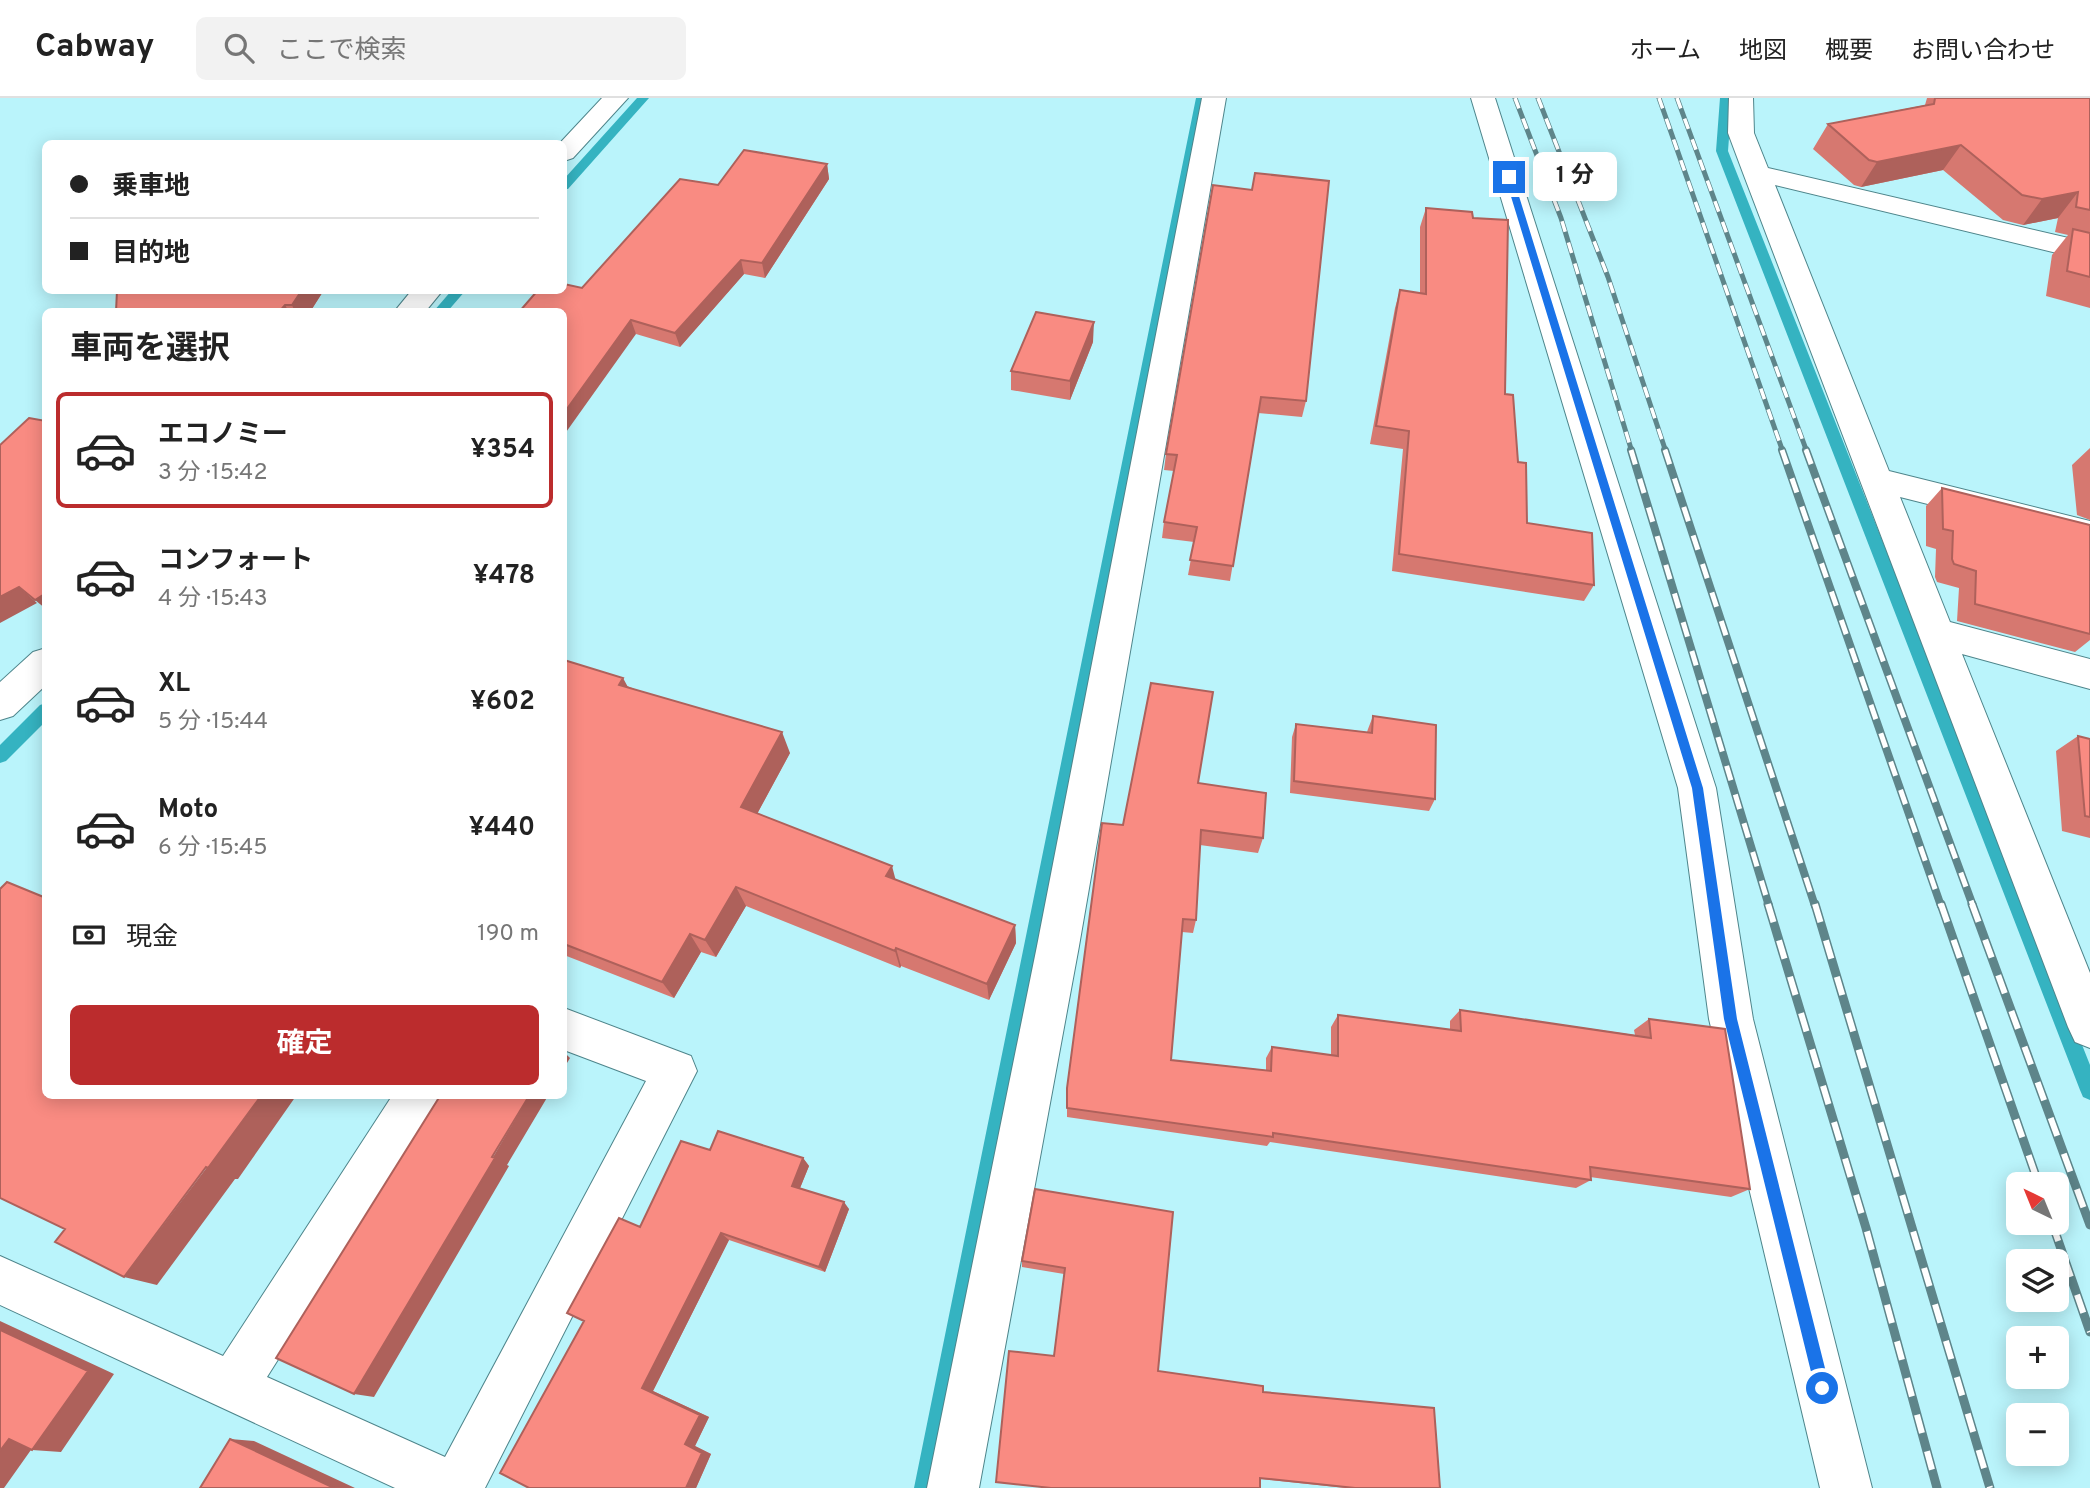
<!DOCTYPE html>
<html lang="ja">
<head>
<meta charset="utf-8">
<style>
  :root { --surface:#fff; --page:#f2f2f2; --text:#222; --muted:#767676; --line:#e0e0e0; --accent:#bb2c2d }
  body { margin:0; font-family:Overpass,"Noto Sans JP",sans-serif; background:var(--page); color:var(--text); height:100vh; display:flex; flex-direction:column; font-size:26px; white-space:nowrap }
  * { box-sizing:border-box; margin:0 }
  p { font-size:23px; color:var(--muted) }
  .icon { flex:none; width:38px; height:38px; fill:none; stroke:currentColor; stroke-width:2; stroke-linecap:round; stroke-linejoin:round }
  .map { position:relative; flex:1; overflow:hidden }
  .drawer { position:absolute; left:42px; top:210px; width:525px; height:791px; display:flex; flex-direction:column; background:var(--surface); border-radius:10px; box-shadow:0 4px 18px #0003 }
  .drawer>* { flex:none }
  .top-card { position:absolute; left:42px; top:42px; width:525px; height:154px; border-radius:10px; box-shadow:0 4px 18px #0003; display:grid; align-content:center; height:154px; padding:0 28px; background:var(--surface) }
  .needle { width:46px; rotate:317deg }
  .fabs { position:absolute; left:2006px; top:1074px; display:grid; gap:14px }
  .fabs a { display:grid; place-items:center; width:63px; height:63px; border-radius:10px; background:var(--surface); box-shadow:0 4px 18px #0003; font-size:35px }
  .end { position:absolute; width:32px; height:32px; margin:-16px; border:9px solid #1a73e8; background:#fff; box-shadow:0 0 0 4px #fff }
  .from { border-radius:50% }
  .bubble { position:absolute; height:49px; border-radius:10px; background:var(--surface); box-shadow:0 4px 18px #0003; font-size:23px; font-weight:700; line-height:49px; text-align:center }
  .top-card b { display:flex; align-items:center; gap:24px; height:66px; font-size:26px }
  .top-card b+b { border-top:2px solid var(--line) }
  .top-card i { width:18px; height:18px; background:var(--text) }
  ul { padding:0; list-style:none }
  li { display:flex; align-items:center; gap:21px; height:116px; margin:0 14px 10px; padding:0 14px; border:4px solid transparent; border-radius:10px }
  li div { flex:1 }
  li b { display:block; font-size:26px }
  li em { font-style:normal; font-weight:700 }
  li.current { border-color:var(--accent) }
  li>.icon { width:63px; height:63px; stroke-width:1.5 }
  h2 { padding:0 28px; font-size:32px; line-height:84px }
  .pay { display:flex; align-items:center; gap:18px; height:77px; padding:0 28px; font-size:26px }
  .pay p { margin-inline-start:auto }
  .primary-button { display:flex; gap:14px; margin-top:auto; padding:14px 28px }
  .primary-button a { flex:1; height:80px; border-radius:10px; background:var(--accent); color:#fff; font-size:28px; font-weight:700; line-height:80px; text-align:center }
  header { display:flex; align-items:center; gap:42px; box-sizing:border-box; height:98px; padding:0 35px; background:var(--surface); border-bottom:2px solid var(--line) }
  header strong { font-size:33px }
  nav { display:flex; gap:38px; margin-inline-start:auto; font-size:24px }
  .search { width:490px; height:63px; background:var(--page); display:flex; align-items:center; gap:18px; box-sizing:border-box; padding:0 24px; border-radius:10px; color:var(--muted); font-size:26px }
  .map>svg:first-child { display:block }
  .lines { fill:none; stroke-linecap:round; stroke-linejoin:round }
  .stream { fill:#35b3c1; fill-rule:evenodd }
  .minor-casing { stroke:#4e858b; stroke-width:2 }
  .major-casing { stroke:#4e858b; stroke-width:2 }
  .minor { fill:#fff; fill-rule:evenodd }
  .major { fill:#fff; fill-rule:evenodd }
  .rail-far2-casing { stroke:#5e858a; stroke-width:5 }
  .rail-far1-casing { stroke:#5e858a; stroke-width:8 }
  .rail-casing { stroke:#5e858a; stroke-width:9 }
  .rail-far2 { stroke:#fff; stroke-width:3.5; stroke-dasharray:11; stroke-linecap:butt }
  .rail-far1 { stroke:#fff; stroke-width:5; stroke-dasharray:15; stroke-linecap:butt }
  .rail { stroke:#fff; stroke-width:6; stroke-dasharray:19; stroke-linecap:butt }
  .wall { fill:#d67870 }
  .shaded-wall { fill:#ae615b }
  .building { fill:#f98b82; stroke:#ae615b; stroke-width:2 }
  .route { fill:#1a73e8 }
</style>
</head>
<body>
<header>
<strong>Cabway</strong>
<div class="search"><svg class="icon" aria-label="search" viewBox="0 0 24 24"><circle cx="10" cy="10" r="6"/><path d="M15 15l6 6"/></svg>ここで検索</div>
<nav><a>ホーム</a><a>地図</a><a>概要</a><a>お問い合わせ</a></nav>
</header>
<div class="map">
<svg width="2090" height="1390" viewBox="0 0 2090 1390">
  <rect width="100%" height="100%" fill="#baf4fb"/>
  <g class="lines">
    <path class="stream" d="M 637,0 L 649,0 L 568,91 L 564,91 L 564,81 Z
      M 1196,0 L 1208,0 L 938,1390 L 914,1390 Z
      M 1720,0 L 1732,0 L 1728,53 L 2090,967 L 2090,1002 L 2083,999 L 2080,992 L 1716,53 Z
      M 452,192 L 466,192 L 447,214 L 433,214 Z
      M 46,605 L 46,623 L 6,663 L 0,665 L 0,647 L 40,607 Z"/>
    <defs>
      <path id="minor" d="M 1202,0 L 1226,0 L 1079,848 L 979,1390 L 927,1390 L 1037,848 Z
        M 1471,0 L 1495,0 L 1716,690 L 1753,921 L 1872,1390 L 1820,1390 L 1709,921 L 1678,690 Z
        M 1729,0 L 1753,0 L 1754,35 L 1768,70 L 2090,145 L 2090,163 L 1775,87 L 1889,373 L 2090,423 L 2090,447 L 1900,399 L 1950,524 L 2090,561 L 2090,591 L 1962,556 L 2090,875 L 2090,950 L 2075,944 L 2068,929 L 1743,75 L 1728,35 Z
        M 564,910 L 691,958 L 697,973 L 485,1390 L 395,1390 L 0,1207 L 0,1158 L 223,1258 L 392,998 L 440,998 L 434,1014 L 267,1279 L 445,1359 L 646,983 L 564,952 Z"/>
      <path id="major" d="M 602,0 L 628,0 L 573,60 L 564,63 L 564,46 L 559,46 Z
        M 412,192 L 443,192 L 425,214 L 394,214 Z
        M 46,550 L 46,587 L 13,618 L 0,622 L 0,584 L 33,554 Z"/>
    </defs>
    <use href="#minor" class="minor-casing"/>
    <use href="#major" class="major-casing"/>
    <use href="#minor" class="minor"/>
    <use href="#major" class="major"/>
    <defs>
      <path id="rail-far2" d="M 1515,0 L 1561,120 L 1632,354
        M 1538,0 L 1608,179 L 1666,354
        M 1659,0 L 1783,354
        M 1677,0 L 1807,354"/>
      <path id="rail-far1" d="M 1631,352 L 1769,808
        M 1665,352 L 1815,808
        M 1782,352 L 1941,808
        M 1806,352 L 1973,808"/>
      <path id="rail" d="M 1768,806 L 1866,1130 L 1937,1390
        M 1815,806 L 1990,1390
        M 1941,806 L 2039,1087
        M 1972,806 L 2090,1127
        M 2052,1125 L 2090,1234"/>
    </defs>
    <use href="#rail-far2" class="rail-far2-casing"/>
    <use href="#rail-far1" class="rail-far1-casing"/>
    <use href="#rail" class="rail-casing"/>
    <use href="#rail-far2" class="rail-far2"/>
    <use href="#rail-far1" class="rail-far1"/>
    <use href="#rail" class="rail"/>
  </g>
  <path class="wall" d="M 1927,0 L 2090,0 L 2090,210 L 2046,198 L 2052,157 L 2068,137 L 2055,134 L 2058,120 L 2023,127 L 2003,122 L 1943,72 L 1861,89 L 1854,87 L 1813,51 L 1828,26 L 1925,7 Z
    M 827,66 L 829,81 L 765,180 L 744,176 L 680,249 L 636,236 L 582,190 L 718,87 Z
    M 1213,87 L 1306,303 L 1302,319 L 1258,315 L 1230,483 L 1188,477 L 1194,444 L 1162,440 L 1164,424 L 1174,373 L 1164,372 L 1166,356 Z
    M 1426,110 L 1473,120 L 1518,364 L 1527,425 L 1594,487 L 1584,503 L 1392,473 L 1403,351 L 1370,346 L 1395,210 L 1400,192 L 1420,195 L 1420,129 Z
    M 117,192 L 324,192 L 310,214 L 116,214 Z
    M 1093,244 L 1070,302 L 1011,292 L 1011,273 Z
    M 2090,350 L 2090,422 L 2077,417 L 2072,367 Z
    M 1942,390 L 2090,427 L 2090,542 L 2075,554 L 1957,523 L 1959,490 L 1937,484 L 1935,479 L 1936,451 L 1926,448 L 1926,408 Z
    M 564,562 L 790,655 L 757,716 L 896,782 L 1015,827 L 1016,845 L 989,902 L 901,868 L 900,870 L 746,808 L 716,859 L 701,854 L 674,900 L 564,857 Z
    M 1373,618 L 1435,701 L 1429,713 L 1290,695 L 1292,639 L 1296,626 L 1367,634 L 1368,631 Z
    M 2078,638 L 2090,641 L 2090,740 L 2062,733 L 2056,653 Z
    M 1198,685 L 1263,740 L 1258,755 L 1200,747 L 1196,822 L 1193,835 L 1182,834 L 1171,962 L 1266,972 L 1266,960 L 1272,949 L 1331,957 L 1331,929 L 1338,917 L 1450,932 L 1450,923 L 1460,912 L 1635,937 L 1634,932 L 1649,921 L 1750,1091 L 1731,1099 L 1590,1079 L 1591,1082 L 1576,1090 L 1270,1044 L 1267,1048 L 1067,1019 L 1067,990 L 1123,727 Z
    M 710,1052 L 803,1060 L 809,1068 L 800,1090 L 849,1111 L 825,1174 L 729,1142 L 653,1293 L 709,1319 L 695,1348 L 711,1356 L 696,1390 L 529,1390 L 640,1129 Z
    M 1035,1091 L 1158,1273 L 1263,1294 L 1440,1390 L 1346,1390 L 1260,1381 L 1054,1258 L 1064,1176 L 1022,1169 L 1022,1163 Z"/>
  <path class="shaded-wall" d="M 1961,47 L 1943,72 L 1861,89 L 1877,64 Z
    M 827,66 L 829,81 L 765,180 L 762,165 Z
    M 2078,94 L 2058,120 L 2023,127 L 2042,101 Z
    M 741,162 L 744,176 L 680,249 L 675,235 Z
    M 302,192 L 324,192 L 310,214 L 295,214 L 292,207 Z
    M 285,207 L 289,214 L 279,214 Z
    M 631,222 L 636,236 L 564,337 L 564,315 Z
    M 1094,224 L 1093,244 L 1070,302 L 1070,283 Z
    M 19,489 L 37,505 L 0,525 L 0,499 Z
    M 46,495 L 46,511 L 35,502 Z
    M 623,580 L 635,602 L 619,587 Z
    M 782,634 L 790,655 L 750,729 L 741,709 Z
    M 892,768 L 897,787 L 886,778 Z
    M 736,789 L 746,808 L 716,859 L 705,842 Z
    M 1015,827 L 1016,845 L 989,902 L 987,886 Z
    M 690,836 L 701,854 L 674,900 L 662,884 Z
    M 896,850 L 901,868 L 900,870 L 895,853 Z
    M 564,954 L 570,960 L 564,970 Z
    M 261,998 L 296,998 L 238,1081 L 235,1081 L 157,1187 L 124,1179 Z
    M 529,998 L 548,998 L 507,1067 L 509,1068 L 374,1299 L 354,1296 Z
    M 803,1060 L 809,1068 L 798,1095 L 792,1088 Z
    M 844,1104 L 849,1111 L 825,1174 L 819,1169 Z
    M 721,1135 L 729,1142 L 653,1293 L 709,1319 L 695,1348 L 711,1356 L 696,1390 L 686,1390 L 685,1346 L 642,1290 Z
    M 0,1223 L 114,1276 L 61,1354 L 32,1352 L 0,1232 Z
    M 9,1341 L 38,1342 L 4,1390 L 0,1390 L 0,1353 Z
    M 230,1341 L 254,1343 L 355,1390 L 334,1390 Z"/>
  <path class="building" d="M 1935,0 L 2090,0 L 2090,112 L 2076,109 L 2078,94 L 2042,101 L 2022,97 L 1961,47 L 1877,64 L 1869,62 L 1828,26 L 1934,6 Z
    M 744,52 L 827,66 L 762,165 L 741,162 L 675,235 L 631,222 L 564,315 L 564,214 L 519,214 L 538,192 L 564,192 L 564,186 L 582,190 L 680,81 L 718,87 Z
    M 1255,75 L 1329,83 L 1306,303 L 1261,299 L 1233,468 L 1190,462 L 1197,429 L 1164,424 L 1177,357 L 1166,356 L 1213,87 L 1252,92 Z
    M 1426,110 L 1472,114 L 1473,120 L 1508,122 L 1505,296 L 1513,297 L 1518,364 L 1526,365 L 1527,425 L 1592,435 L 1594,487 L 1399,456 L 1409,333 L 1376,328 L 1400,192 L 1426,196 Z
    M 2073,131 L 2090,135 L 2090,179 L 2067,173 Z
    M 117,192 L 302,192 L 292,207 L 285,207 L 279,214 L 116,214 Z
    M 1036,214 L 1094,224 L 1070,283 L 1011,273 Z
    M 29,320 L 46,323 L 46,495 L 35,502 L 19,489 L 0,499 L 0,347 Z
    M 1942,390 L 2090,427 L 2090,536 L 1975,506 L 1976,473 L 1954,466 L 1952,461 L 1953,433 L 1943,431 Z
    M 564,562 L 623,580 L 619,587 L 782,634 L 741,709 L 892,768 L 886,778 L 1015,827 L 987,886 L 896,850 L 895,853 L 736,789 L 705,842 L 690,836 L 662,884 L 564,846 Z
    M 1151,585 L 1213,594 L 1198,685 L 1266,695 L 1263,740 L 1201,732 L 1196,822 L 1183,821 L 1171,962 L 1271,973 L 1272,949 L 1338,958 L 1338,917 L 1461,933 L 1460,912 L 1651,940 L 1649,921 L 1725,931 L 1750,1091 L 1590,1069 L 1591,1082 L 1273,1035 L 1273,1039 L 1067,1010 L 1067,990 L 1102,725 L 1123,727 Z
    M 1373,618 L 1436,627 L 1435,701 L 1294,683 L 1296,626 L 1372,635 Z
    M 2078,638 L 2090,641 L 2090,719 L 2085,718 Z
    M 7,784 L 46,800 L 46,998 L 261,998 L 208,1070 L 206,1069 L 124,1179 L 55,1144 L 65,1131 L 0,1100 L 0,791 Z
    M 440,998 L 529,998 L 492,1059 L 495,1060 L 354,1296 L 276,1260 Z
    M 718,1033 L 803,1060 L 792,1088 L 844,1104 L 819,1169 L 721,1135 L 642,1290 L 700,1317 L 685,1346 L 702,1355 L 686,1390 L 529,1390 L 500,1375 L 584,1223 L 567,1215 L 619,1120 L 640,1129 L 681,1043 L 710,1052 Z
    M 1035,1091 L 1173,1114 L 1158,1273 L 1263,1288 L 1263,1294 L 1434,1310 L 1440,1390 L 1355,1390 L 1260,1380 L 1260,1390 L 1051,1390 L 996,1384 L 1009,1253 L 1054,1258 L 1065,1170 L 1022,1163 Z
    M 0,1232 L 88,1273 L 32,1352 L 9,1341 L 0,1353 Z
    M 230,1341 L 334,1390 L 200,1390 Z"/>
  <path class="route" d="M 1509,77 L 1513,79 L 1703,690 L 1737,921 L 1830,1290 L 1828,1296 L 1822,1298 L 1817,1296 L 1815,1290 L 1724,921 L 1692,690 L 1505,79 Z"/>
</svg>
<div class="fabs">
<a><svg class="needle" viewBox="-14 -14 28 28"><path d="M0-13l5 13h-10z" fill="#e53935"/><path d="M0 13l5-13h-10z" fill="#767676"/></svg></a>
<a><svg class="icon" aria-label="layers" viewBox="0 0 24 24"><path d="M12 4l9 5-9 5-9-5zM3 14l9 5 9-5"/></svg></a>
<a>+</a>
<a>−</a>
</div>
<i class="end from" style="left:1822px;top:1290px"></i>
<i class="end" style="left:1509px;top:79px"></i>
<div class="bubble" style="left:1533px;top:54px;width:84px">1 分</div>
<div class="top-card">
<b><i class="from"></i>乗車地</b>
<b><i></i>目的地</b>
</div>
<section class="drawer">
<h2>車両を選択</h2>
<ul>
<li class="current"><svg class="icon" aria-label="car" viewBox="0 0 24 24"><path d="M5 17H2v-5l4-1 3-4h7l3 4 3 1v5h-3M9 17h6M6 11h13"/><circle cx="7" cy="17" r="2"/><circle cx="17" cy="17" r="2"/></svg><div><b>エコノミー</b><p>3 分 · 15:42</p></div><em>¥354</em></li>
<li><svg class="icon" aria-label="car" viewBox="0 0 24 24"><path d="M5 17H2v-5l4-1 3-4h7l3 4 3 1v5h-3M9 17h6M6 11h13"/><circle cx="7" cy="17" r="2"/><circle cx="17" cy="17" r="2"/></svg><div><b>コンフォート</b><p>4 分 · 15:43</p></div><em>¥478</em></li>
<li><svg class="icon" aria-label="car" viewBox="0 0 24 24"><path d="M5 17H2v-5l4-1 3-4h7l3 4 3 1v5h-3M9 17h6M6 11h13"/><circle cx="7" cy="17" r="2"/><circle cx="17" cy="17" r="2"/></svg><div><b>XL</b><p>5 分 · 15:44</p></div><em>¥602</em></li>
<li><svg class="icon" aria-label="car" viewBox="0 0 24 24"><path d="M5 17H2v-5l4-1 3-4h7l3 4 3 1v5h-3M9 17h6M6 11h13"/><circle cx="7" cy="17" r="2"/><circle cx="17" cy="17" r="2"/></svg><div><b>Moto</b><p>6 分 · 15:45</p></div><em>¥440</em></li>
</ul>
<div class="pay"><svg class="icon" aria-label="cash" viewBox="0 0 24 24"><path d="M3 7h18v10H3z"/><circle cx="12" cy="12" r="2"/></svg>現金<p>190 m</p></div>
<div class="primary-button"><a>確定</a></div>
</section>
</div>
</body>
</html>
